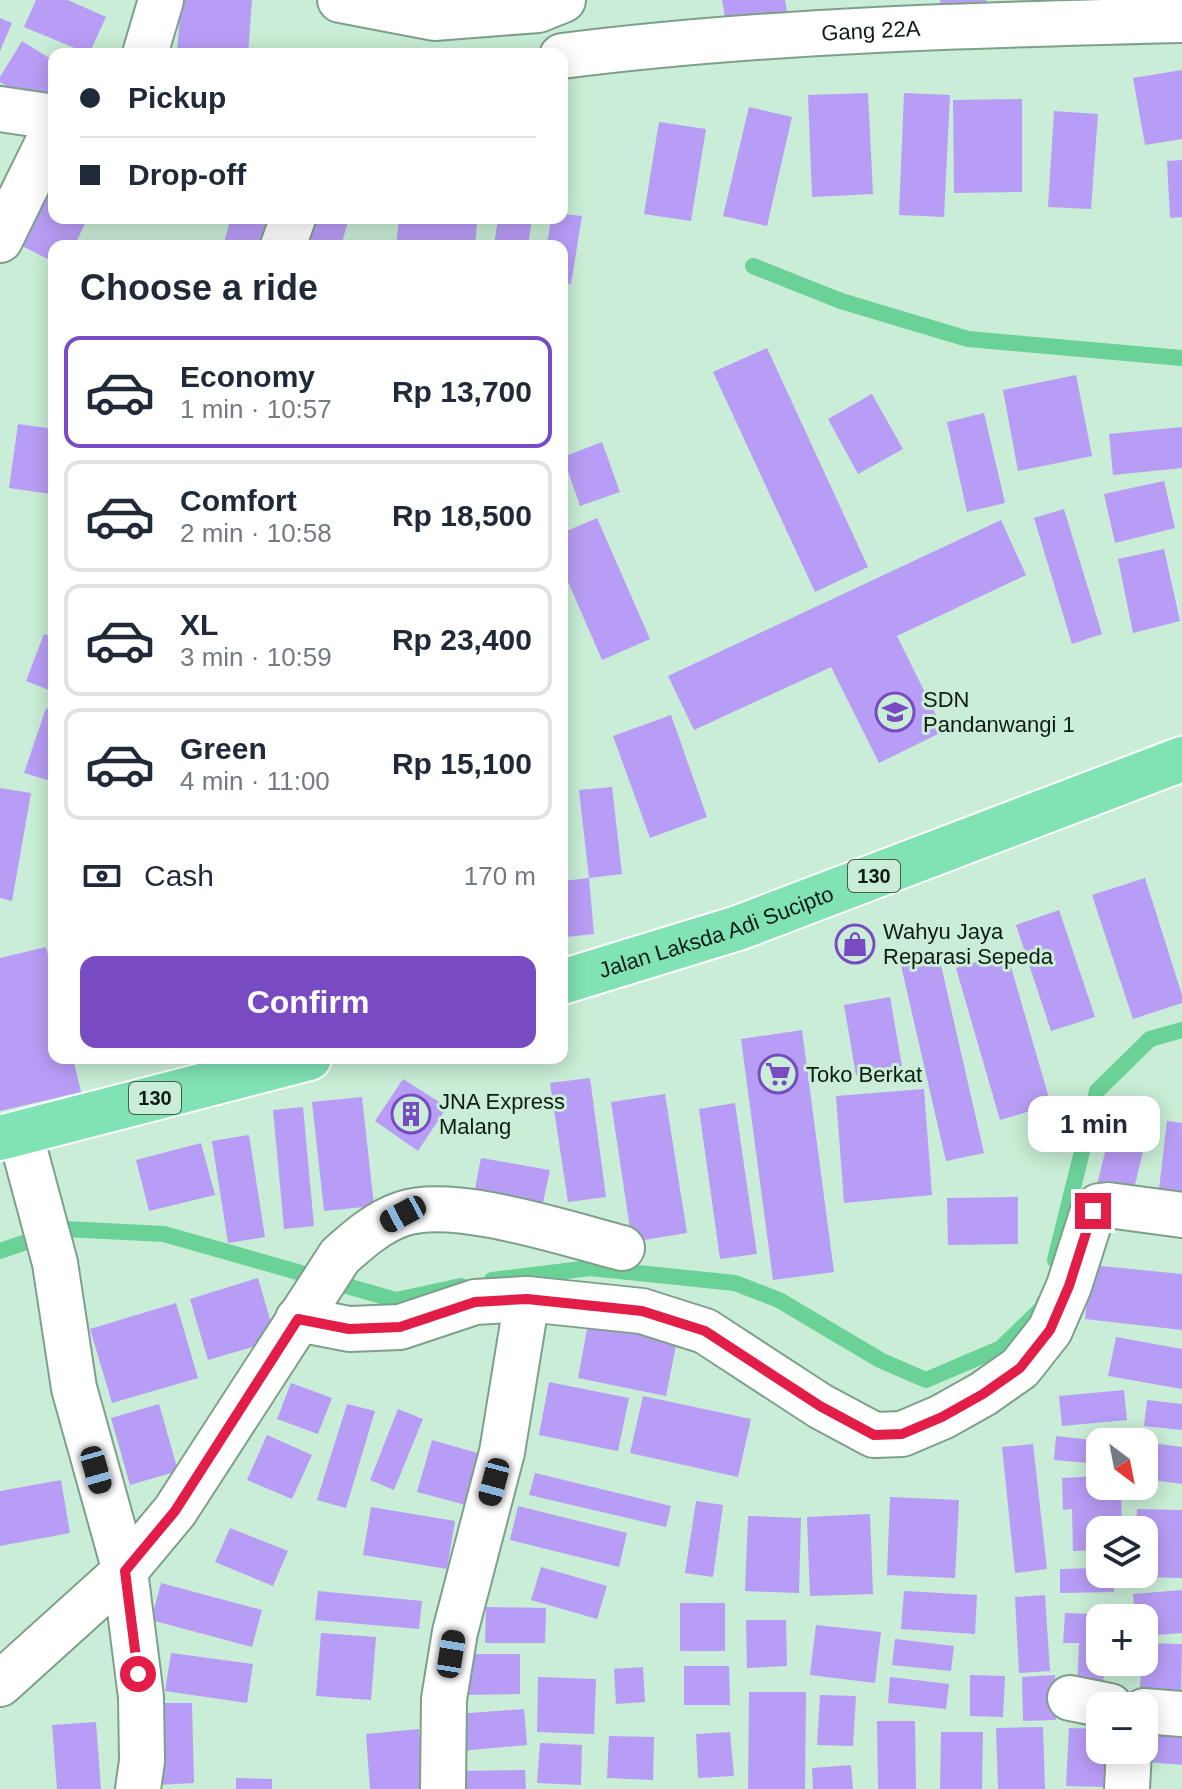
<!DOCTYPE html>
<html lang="en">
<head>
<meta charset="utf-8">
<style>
  :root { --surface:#fff; --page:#f2f2f3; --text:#1f2937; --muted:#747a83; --line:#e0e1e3; --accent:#784bc3 }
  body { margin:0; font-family:Arial,sans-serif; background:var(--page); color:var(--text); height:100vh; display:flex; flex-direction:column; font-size:30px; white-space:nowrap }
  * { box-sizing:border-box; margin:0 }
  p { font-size:26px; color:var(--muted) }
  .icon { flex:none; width:44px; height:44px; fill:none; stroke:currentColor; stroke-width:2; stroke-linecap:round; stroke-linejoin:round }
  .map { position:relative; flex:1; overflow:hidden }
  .side { position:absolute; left:48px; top:240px; width:520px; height:824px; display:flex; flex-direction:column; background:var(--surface); border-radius:16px; box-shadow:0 4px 20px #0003 }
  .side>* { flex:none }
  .banner { position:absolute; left:48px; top:48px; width:520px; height:176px; border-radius:16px; box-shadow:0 4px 20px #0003; display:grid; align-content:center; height:176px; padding:0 32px; background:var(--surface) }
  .needle { width:52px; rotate:148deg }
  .buttons { position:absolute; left:1086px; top:1428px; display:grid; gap:16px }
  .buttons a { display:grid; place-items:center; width:72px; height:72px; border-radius:16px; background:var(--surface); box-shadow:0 4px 20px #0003; font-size:40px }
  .end { position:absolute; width:36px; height:36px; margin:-18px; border:10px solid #e11d48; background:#fff; box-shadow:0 0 0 4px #fff }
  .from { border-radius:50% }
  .bubble { position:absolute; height:56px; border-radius:16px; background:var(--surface); box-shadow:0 4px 20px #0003; font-size:26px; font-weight:600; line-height:56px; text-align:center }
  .car { position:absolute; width:24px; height:48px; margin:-24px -12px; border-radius:10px; box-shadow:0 0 6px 2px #0007; background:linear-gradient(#222 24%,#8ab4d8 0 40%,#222 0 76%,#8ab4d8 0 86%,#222 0) }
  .banner b { display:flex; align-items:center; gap:28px; height:76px; font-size:30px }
  .banner b+b { border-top:2px solid var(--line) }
  .banner i { width:20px; height:20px; background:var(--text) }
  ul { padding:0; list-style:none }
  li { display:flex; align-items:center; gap:24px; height:112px; margin:0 16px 12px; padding:0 16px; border:4px solid var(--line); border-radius:16px }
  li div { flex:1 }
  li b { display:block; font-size:30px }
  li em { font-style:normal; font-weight:600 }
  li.current { border-color:var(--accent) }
  li>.icon { width:72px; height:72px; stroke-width:1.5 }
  h2 { padding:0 32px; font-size:36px; line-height:96px }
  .pay { display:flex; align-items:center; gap:20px; height:88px; padding:0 32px; font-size:30px }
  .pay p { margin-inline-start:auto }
  .primary-button { display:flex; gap:16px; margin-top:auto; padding:16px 32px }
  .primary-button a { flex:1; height:92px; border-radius:16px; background:var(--accent); color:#fff; font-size:32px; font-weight:600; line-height:92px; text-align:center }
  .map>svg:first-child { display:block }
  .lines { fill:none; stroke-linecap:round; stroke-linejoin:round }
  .stream { stroke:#6ad197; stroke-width:16 }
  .building { fill:#b89df6 }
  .street-casing { stroke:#7ea08a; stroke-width:48 }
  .primary-casing { stroke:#fff; stroke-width:48 }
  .street { stroke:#fff; stroke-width:44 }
  .primary { stroke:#80e2b5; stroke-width:44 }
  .route { stroke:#e11d48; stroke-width:10 }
  .labels { text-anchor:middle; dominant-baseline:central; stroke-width:6; stroke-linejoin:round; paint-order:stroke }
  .shield { fill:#c9edd6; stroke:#475b4e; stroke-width:2 }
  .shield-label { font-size:20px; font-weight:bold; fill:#0f1c14 }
  .street-label { font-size:22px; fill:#0f1c14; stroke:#c9edd6 }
  .poi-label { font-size:22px; fill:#0f1c14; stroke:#c9edd6; text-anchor:start }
</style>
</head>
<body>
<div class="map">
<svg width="1182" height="1789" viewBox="0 0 1182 1789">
  <rect width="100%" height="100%" fill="#c9edd6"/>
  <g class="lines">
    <path class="stream" d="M 753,266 L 841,301 L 968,339 L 1182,358
      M 0,1251 L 65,1229 L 164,1234 L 396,1300 L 461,1286
      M 1055,1260 L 1097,1091 L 1150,1039 L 1182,1030
      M 492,1280 L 590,1268 L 735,1283 L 779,1300 L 880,1360 L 926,1380 L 1001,1348 L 1042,1308 L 1044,1302"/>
  </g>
  <path class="building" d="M 36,0 L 68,0 L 106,17 L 89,54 L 24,27 Z
    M 181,0 L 252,0 L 248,54 L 177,54 Z
    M 722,0 L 785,0 L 788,17 L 727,29 Z
    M 940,0 L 986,0 L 987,10 L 942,15 Z
    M 0,18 L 12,23 L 0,51 Z
    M 22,41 L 54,61 L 54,90 L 43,109 L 0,82 L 0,77 Z
    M 1182,70 L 1182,139 L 1145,145 L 1133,78 Z
    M 868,93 L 873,194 L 812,197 L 808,95 Z
    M 904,93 L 950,95 L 944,217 L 899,215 Z
    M 1022,99 L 1022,192 L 954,193 L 953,100 Z
    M 749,107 L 792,117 L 767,226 L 723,216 Z
    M 1054,111 L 1098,114 L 1091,209 L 1048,207 Z
    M 659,122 L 706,129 L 691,221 L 644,214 Z
    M 1182,160 L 1182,217 L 1170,218 L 1167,161 Z
    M 54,173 L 54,218 L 88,218 L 74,246 L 54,246 L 54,262 L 12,241 Z
    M 562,214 L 582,216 L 571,284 L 562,283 L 562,246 L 547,246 L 551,218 L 562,218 Z
    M 231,218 L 277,218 L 269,246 L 223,246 Z
    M 302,218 L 349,218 L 341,246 L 294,246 Z
    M 399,218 L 477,223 L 475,246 L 396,246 Z
    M 498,218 L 532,218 L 528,246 L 494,246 Z
    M 767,348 L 868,567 L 815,592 L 713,372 Z
    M 1076,375 L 1092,456 L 1018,471 L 1003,390 Z
    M 872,394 L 903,449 L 858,474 L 828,419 Z
    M 984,413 L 1005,503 L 967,512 L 947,422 Z
    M 18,424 L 54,429 L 51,494 L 9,488 Z
    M 1182,427 L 1182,468 L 1113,475 L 1109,434 Z
    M 602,442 L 620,492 L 580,506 L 563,457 Z
    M 1164,481 L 1175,528 L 1115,543 L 1104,494 Z
    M 1064,509 L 1102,634 L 1072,644 L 1034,518 Z
    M 597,518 L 650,639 L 602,660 L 562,568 L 562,533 Z
    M 1001,520 L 1026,575 L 897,636 L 944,731 L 879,763 L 831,667 L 694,730 L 668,676 Z
    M 1164,549 L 1180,621 L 1133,633 L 1118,559 Z
    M 44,634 L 54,638 L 54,692 L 26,681 Z
    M 46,708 L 54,711 L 54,782 L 24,773 Z
    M 671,715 L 707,817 L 650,838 L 613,736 Z
    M 612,787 L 622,874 L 589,878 L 579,790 Z
    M 0,788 L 31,793 L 12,901 L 0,898 Z
    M 589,878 L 594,934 L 566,937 L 562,881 Z
    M 1145,878 L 1182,995 L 1182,1003 L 1133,1019 L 1092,895 Z
    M 1059,910 L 1095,1017 L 1051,1031 L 1016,925 Z
    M 46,947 L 54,980 L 54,1058 L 73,1058 L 81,1092 L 0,1111 L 0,958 Z
    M 938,952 L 984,1153 L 946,1161 L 900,961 Z
    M 1007,953 L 1051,1105 L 1000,1120 L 956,968 Z
    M 890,997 L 902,1066 L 856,1075 L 844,1005 Z
    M 802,1030 L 834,1272 L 773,1280 L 741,1039 Z
    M 590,1078 L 606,1197 L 568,1202 L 550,1083 Z
    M 403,1079 L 447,1107 L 418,1151 L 375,1121 Z
    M 924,1089 L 932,1195 L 844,1203 L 836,1096 Z
    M 665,1094 L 687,1233 L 632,1242 L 611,1102 Z
    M 362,1097 L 374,1206 L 324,1211 L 312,1102 Z
    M 1118,1099 L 1154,1106 L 1131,1201 L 1095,1193 Z
    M 735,1103 L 757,1254 L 720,1259 L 699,1109 Z
    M 303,1107 L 314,1226 L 284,1229 L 273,1110 Z
    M 1167,1121 L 1182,1123 L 1182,1209 L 1157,1206 Z
    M 249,1135 L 265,1237 L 228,1243 L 212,1141 Z
    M 201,1143 L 215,1195 L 149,1211 L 136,1160 Z
    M 481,1158 L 550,1170 L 541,1212 L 473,1199 Z
    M 1018,1197 L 1018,1244 L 948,1245 L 947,1198 Z
    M 1091,1265 L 1182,1274 L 1182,1330 L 1085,1319 Z
    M 258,1278 L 276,1340 L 208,1360 L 190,1299 Z
    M 176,1303 L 198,1378 L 112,1403 L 90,1329 Z
    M 590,1313 L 679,1330 L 666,1396 L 578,1378 Z
    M 1116,1337 L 1182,1349 L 1182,1389 L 1108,1376 Z
    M 549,1382 L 629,1398 L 618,1451 L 539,1435 Z
    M 291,1383 L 332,1398 L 318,1434 L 277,1419 Z
    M 1124,1390 L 1127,1420 L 1062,1426 L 1059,1396 Z
    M 643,1396 L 751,1419 L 738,1477 L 630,1453 Z
    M 1147,1400 L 1182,1404 L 1182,1430 L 1144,1426 Z
    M 159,1404 L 178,1471 L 130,1485 L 111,1418 Z
    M 347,1404 L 375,1411 L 346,1508 L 317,1500 Z
    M 398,1409 L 423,1419 L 394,1490 L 370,1480 Z
    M 267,1435 L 312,1455 L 292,1499 L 247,1480 Z
    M 1056,1436 L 1100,1441 L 1100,1464 L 1054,1460 Z
    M 432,1440 L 481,1454 L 466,1505 L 417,1492 Z
    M 1145,1442 L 1182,1447 L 1182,1484 L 1144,1479 Z
    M 1033,1444 L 1047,1569 L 1015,1573 L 1002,1447 Z
    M 535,1473 L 671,1506 L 666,1527 L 529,1495 Z
    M 1100,1476 L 1100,1486 L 1121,1486 L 1122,1530 L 1100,1530 L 1100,1550 L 1073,1551 L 1072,1509 L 1063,1510 L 1062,1478 Z
    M 61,1480 L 70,1533 L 0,1546 L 0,1491 Z
    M 890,1497 L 959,1500 L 955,1578 L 887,1575 Z
    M 696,1501 L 723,1505 L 713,1577 L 685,1573 Z
    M 518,1506 L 627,1533 L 619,1567 L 510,1540 Z
    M 371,1507 L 455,1521 L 447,1569 L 363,1555 Z
    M 1137,1509 L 1182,1510 L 1182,1578 L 1144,1577 L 1144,1530 L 1136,1530 Z
    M 870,1514 L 873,1594 L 810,1596 L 807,1517 Z
    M 748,1516 L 801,1518 L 799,1593 L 745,1591 Z
    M 230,1528 L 288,1551 L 273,1586 L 215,1562 Z
    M 541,1567 L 607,1586 L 597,1619 L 531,1600 Z
    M 1100,1568 L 1100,1574 L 1114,1574 L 1114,1592 L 1060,1593 L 1060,1569 Z
    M 161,1583 L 262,1610 L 252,1647 L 151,1620 Z
    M 1182,1590 L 1182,1633 L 1144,1636 L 1144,1618 L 1135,1618 L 1133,1594 Z
    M 318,1591 L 422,1601 L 419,1629 L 315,1620 Z
    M 904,1591 L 977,1595 L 975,1634 L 901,1629 Z
    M 1045,1595 L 1050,1671 L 1019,1673 L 1015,1597 Z
    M 680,1603 L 725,1603 L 725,1651 L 680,1651 Z
    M 486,1607 L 546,1608 L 545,1643 L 485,1643 Z
    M 1065,1613 L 1121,1615 L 1121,1618 L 1100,1618 L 1100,1662 L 1104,1662 L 1103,1693 L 1077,1694 L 1079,1643 L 1063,1643 Z
    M 746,1620 L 786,1620 L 787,1666 L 747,1668 Z
    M 816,1625 L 881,1632 L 875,1683 L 810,1675 Z
    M 321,1633 L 376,1637 L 371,1700 L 316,1696 Z
    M 895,1639 L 954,1646 L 951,1671 L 892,1665 Z
    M 1144,1643 L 1182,1644 L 1181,1698 L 1139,1697 Z
    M 171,1653 L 253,1664 L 247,1703 L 165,1691 Z
    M 465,1654 L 520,1654 L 520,1694 L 465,1695 Z
    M 684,1666 L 729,1666 L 730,1705 L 684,1705 Z
    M 643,1667 L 645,1702 L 616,1704 L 614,1669 Z
    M 970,1675 L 1005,1676 L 1003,1717 L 970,1716 Z
    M 1055,1675 L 1056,1720 L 1023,1721 L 1022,1677 Z
    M 538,1677 L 596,1679 L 594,1734 L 537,1732 Z
    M 890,1677 L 949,1684 L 946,1709 L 888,1703 Z
    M 749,1692 L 806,1692 L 805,1789 L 748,1789 Z
    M 820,1695 L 856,1696 L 853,1746 L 817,1745 Z
    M 157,1703 L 192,1703 L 194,1783 L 159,1785 Z
    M 524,1709 L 527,1745 L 459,1751 L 456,1714 Z
    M 877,1721 L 915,1721 L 916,1789 L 878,1789 Z
    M 96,1722 L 101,1789 L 57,1789 L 52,1725 Z
    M 1144,1723 L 1182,1726 L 1182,1765 L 1136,1761 L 1144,1750 Z
    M 1043,1727 L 1045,1789 L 998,1789 L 996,1728 Z
    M 1069,1728 L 1100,1729 L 1100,1750 L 1108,1750 L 1106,1787 L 1066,1786 Z
    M 419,1729 L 424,1789 L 370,1789 L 366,1734 Z
    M 730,1732 L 734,1776 L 698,1778 L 696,1734 Z
    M 941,1732 L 983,1732 L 982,1789 L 940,1789 Z
    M 609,1736 L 654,1737 L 653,1780 L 607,1778 Z
    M 540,1743 L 582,1745 L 581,1785 L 537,1783 Z
    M 851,1765 L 853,1789 L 813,1789 L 812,1768 Z
    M 525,1770 L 526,1789 L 456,1789 L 456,1771 Z
    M 236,1778 L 272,1779 L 272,1789 L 236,1789 Z"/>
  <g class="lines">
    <defs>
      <g id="street">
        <path d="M 340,0 L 434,18 L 538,10 L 563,0"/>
        <path d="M 145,54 L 161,0"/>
        <path id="s1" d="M 562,56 C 767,30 976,25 1182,20"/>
        <path d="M 0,109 L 54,117"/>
        <path d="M 0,240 L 54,130"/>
        <path d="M 283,246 L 293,218"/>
        <path d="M 20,1133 L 55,1263 L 74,1388 L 125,1571 L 141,1697 L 142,1761 L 138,1789"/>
        <path d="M 298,1319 L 349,1329 L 400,1327 L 475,1302 L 527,1299 L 642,1311 L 705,1331 L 820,1406 L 874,1435 L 902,1434 L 942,1417 L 983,1394 L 1020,1368 L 1050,1330 L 1069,1286 L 1093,1211 L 1099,1206 L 1108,1205 L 1182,1215"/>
        <path d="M 0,1684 L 125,1571 L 175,1511 L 340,1256 C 358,1240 378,1222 402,1214 C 454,1196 567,1234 622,1248"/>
        <path d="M 1070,1698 L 1110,1706"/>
        <path d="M 1144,1711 L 1182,1714"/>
        <path d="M 443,1789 L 444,1699 L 455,1632 L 502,1452 L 527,1299"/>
        <path d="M 1127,1789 L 1129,1750"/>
      </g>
      <g id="primary">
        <path id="s2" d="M 562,982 L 738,928 L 1182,759"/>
        <path d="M 0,1138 L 309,1058"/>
      </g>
    </defs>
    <use href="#street" class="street-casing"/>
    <use href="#primary" class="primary-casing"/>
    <use href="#street" class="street"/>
    <use href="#primary" class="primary"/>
  </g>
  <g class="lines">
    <path class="route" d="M 138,1674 L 125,1571 L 175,1511 L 298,1319 L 349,1329 L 400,1327 L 475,1302 L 527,1299 L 642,1311 L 705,1331 L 820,1406 L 874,1435 L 902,1434 L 942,1417 L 983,1394 L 1020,1368 L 1050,1330 L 1069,1286 L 1093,1211"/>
  </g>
  <defs>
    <symbol id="school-ring" viewBox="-11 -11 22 22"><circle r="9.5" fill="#c9edd6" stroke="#784bc3" stroke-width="1.5"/><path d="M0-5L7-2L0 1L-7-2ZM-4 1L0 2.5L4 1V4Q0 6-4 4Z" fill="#784bc3"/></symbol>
    <symbol id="shop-ring" viewBox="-11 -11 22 22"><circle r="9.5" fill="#c9edd6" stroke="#784bc3" stroke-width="1.5"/><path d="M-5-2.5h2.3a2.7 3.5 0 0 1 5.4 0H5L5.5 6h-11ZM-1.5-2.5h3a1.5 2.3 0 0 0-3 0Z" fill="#784bc3"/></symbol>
    <symbol id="supermarket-ring" viewBox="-11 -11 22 22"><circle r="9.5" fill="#c9edd6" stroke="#784bc3" stroke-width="1.5"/><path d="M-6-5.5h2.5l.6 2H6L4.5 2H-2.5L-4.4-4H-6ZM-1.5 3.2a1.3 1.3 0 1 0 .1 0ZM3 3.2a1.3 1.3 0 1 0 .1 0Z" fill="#784bc3"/></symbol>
    <symbol id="building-ring" viewBox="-11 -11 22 22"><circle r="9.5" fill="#c9edd6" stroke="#784bc3" stroke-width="1.5"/><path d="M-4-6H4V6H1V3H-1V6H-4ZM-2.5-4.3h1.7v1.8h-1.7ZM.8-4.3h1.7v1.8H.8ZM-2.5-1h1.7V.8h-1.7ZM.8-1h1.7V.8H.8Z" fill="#784bc3"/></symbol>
  </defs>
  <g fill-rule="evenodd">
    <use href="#school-ring" x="873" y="690" width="44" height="44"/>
    <use href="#shop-ring" x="833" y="922" width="44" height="44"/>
    <use href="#supermarket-ring" x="756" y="1052" width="44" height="44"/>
    <use href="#building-ring" x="389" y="1092" width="44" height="44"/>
  </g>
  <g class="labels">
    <g class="shield">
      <rect x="848" y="860" width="52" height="32" rx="6"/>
      <rect x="129" y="1082" width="52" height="32" rx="6"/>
    </g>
    <g class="shield-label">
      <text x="874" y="876">130</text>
      <text x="155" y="1098">130</text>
    </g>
    <g class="street-label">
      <text stroke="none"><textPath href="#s1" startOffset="310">Gang 22A</textPath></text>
      <text stroke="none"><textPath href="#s2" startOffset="162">Jalan Laksda Adi Sucipto</textPath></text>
    </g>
    <g class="poi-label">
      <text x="923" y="699">SDN<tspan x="923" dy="25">Pandanwangi 1</tspan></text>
      <text x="883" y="931">Wahyu Jaya<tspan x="883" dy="25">Reparasi Sepeda</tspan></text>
      <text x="806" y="1074">Toko Berkat</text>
      <text x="439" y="1101">JNA Express<tspan x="439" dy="25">Malang</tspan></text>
    </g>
  </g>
</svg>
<div class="buttons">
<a><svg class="needle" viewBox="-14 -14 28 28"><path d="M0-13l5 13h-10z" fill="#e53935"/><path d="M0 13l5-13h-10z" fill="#747a83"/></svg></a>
<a><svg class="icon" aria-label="layers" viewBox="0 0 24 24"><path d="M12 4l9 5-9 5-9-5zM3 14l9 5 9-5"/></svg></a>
<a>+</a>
<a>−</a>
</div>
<i class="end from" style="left:138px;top:1674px"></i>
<i class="end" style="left:1093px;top:1211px"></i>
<div class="bubble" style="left:1028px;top:1096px;width:132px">1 min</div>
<i class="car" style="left:403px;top:1214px;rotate:242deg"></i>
<i class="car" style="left:96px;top:1470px;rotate:164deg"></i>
<i class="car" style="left:494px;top:1482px;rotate:195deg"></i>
<i class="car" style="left:451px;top:1654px;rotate:9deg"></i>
<div class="banner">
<b><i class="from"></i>Pickup</b>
<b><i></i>Drop-off</b>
</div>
<section class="side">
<h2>Choose a ride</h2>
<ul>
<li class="current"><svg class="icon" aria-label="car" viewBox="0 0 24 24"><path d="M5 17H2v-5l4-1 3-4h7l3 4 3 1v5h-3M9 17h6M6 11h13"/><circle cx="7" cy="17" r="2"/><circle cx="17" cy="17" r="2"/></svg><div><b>Economy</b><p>1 min · 10:57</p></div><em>Rp 13,700</em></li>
<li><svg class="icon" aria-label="car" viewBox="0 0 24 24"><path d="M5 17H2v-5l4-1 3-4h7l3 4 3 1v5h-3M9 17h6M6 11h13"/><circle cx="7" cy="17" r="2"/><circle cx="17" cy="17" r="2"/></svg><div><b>Comfort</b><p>2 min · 10:58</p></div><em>Rp 18,500</em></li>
<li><svg class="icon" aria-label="car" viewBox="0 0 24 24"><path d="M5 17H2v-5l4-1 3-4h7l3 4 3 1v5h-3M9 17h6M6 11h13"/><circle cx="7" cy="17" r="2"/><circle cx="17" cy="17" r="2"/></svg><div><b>XL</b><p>3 min · 10:59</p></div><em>Rp 23,400</em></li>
<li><svg class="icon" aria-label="car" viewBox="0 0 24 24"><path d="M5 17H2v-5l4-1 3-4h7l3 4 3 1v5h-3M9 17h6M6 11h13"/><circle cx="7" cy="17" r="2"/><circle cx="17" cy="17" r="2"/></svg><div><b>Green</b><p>4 min · 11:00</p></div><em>Rp 15,100</em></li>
</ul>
<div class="pay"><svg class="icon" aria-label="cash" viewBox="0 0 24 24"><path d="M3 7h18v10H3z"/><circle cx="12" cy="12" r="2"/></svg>Cash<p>170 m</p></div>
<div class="primary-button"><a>Confirm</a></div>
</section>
</div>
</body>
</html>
